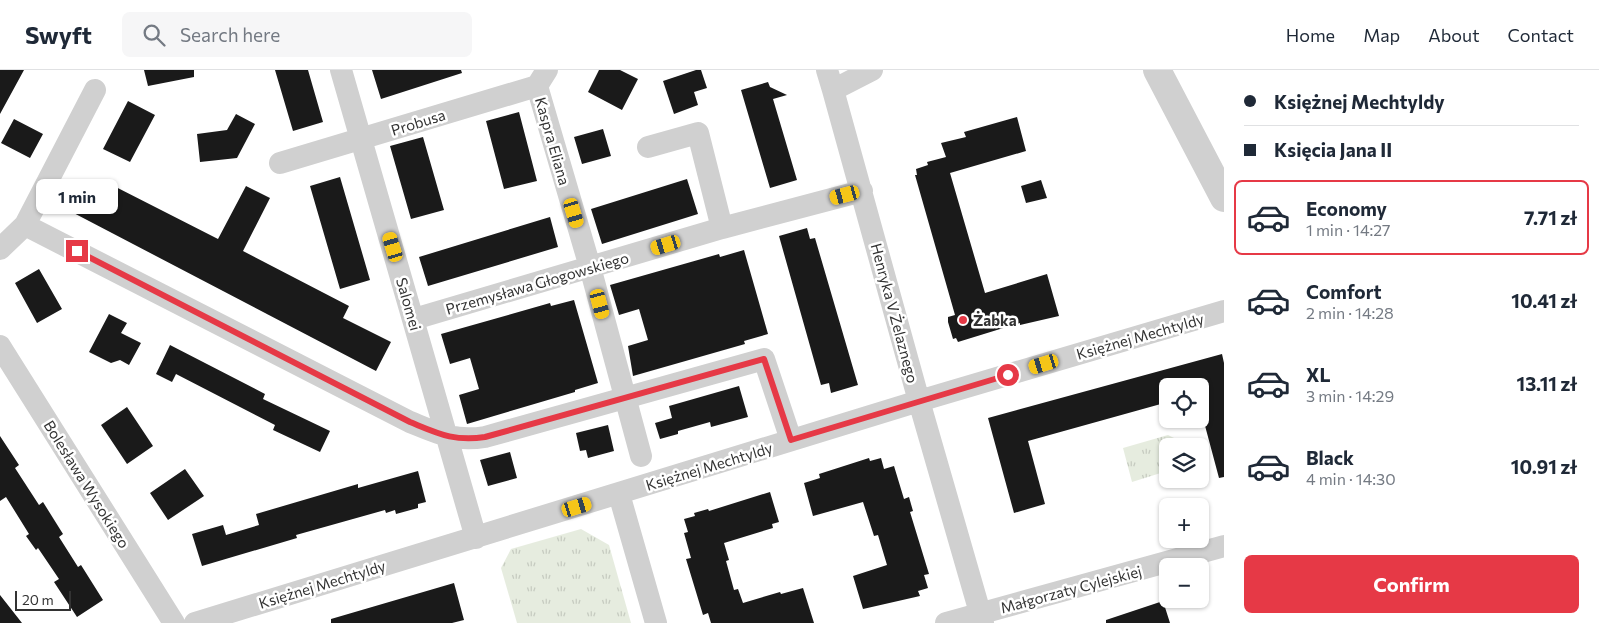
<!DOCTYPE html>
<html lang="en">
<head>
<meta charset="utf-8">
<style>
  :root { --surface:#fff; --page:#f6f6f7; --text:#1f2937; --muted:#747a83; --line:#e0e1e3; --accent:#e63946 }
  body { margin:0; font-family:Commissioner,sans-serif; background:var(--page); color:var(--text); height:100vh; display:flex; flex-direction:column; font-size:19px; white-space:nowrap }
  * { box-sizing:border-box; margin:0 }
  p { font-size:16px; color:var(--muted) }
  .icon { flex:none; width:28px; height:28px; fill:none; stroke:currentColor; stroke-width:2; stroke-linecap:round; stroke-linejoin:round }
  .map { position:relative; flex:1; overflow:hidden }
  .drawer { display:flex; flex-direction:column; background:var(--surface); width:375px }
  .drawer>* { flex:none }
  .hud { display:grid; align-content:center; height:110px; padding:0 20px; background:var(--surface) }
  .tools { position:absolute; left:1159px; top:308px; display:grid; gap:10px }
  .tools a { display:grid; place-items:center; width:50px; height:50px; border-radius:8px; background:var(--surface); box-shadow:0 1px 4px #0004; font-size:25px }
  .scale { position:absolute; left:15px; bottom:12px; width:56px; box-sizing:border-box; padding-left:5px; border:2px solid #333; border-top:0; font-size:14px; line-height:18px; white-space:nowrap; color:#333; -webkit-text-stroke:4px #fff; paint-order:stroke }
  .end { position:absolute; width:22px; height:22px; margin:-11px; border:6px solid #e63946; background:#fff; box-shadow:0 0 0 2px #fff }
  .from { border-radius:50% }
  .bubble { position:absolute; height:35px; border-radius:8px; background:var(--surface); box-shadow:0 1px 4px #0004; font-size:16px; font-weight:700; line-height:35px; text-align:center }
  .car { position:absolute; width:15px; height:30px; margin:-15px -8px; border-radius:6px; box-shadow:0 0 4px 1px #0007; background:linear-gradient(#f5c518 24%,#345 0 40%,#f5c518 0 76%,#345 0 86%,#f5c518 0) }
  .hud b { display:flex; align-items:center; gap:18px; height:48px; font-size:19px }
  .hud b+b { border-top:1px solid var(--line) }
  .hud i { width:12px; height:12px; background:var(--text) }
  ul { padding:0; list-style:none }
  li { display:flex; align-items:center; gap:15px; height:75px; margin:0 10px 8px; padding:0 10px; border:2px solid transparent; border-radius:8px }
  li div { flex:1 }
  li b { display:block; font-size:19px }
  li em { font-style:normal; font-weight:700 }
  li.active { border-color:var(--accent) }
  li>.icon { width:45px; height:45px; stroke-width:1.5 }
  .button { display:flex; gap:10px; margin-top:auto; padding:10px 20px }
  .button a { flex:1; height:58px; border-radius:8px; background:var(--accent); color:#fff; font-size:20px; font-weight:700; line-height:58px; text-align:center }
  header { display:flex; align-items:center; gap:30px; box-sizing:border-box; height:70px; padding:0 25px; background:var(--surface); border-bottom:1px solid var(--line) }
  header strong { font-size:24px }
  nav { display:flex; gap:28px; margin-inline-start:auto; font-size:18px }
  .search { width:350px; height:45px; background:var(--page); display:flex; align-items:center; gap:12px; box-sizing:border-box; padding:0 18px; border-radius:8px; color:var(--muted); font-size:19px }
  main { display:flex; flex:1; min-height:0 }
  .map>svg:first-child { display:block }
  .park { fill:url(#park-tufts) }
  .building { fill:#1a1a1a }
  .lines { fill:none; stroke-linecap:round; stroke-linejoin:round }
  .minor { stroke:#d0d0d0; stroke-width:22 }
  .tertiary { stroke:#d0d0d0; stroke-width:28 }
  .route { stroke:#e63946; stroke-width:6 }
  .poi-dot { fill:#e63946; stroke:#fff; stroke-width:2 }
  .labels { text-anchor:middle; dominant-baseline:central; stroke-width:5; stroke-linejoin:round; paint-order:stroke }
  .street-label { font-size:15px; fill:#333; stroke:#fff }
  .poi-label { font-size:15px; font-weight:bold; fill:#333; stroke:#fff; text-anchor:start }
</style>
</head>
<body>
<header>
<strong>Swyft</strong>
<div class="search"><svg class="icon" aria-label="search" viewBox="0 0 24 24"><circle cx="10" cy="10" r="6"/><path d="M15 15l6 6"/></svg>Search here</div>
<nav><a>Home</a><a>Map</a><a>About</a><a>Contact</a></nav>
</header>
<main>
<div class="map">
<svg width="1224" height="553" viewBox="0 0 1224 553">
  <defs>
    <pattern id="park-tufts" width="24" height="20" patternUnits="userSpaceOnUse" patternTransform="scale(1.25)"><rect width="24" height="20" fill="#e6ecdf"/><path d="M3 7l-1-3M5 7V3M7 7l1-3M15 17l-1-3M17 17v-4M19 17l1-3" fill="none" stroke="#c6cbc0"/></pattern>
  </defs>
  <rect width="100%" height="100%" fill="#fff"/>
  <path class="park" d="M 1168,365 L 1176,369 L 1178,376 L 1168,376 L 1167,401 L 1132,412 L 1123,378 Z
    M 581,459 L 609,475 L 631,553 L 517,553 L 501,498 L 511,479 Z"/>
  <path class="building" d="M 0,0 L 24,0 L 0,44 Z
    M 144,0 L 194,0 L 194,7 L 148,16 Z
    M 275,0 L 308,0 L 323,52 L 293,61 Z
    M 372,0 L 461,0 L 462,3 L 381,29 Z
    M 599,0 L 620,0 L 638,9 L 622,40 L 588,22 Z
    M 696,0 L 701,0 L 707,18 L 694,22 L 698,35 L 674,44 L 663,11 Z
    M 768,12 L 770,17 L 787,25 L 773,29 L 797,110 L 770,118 L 741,20 Z
    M 128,31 L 155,45 L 130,92 L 103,79 Z
    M 519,42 L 537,111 L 504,119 L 486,51 Z
    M 236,44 L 255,54 L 237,88 L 200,92 L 197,64 L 227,60 Z
    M 1017,47 L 1026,81 L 950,103 L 985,223 L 1047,204 L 1059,246 L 1020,255 L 1020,253 L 958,272 L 956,268 L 953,269 L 948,252 L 948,247 L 955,245 L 915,105 L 917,105 L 916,99 L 928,95 L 927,92 L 946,87 L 941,73 L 966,67 L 964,62 Z
    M 14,49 L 43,64 L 30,88 L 1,73 Z
    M 603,59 L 611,86 L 582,94 L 574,67 Z
    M 423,67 L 444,140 L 411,149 L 390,76 Z
    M 340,107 L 370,210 L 340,219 L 310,116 Z
    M 687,109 L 698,144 L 602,174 L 591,139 Z
    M 1041,110 L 1047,128 L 1026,133 L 1021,116 Z
    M 106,112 L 218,169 L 246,116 L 270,128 L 243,181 L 349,236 L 343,248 L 391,272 L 376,301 L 66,139 L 79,115 L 99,126 Z
    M 550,147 L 558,177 L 428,216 L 419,187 Z
    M 807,158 L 810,169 L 815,168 L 858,315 L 831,323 L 829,313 L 821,315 L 779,166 Z
    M 744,180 L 768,264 L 744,271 L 745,274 L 633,306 L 628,276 L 648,270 L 639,239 L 619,245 L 610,215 L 719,184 L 720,187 Z
    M 39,199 L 62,239 L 37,253 L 15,213 Z
    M 574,230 L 598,313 L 575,320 L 575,322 L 467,354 L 459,325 L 479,319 L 470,288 L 450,294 L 441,264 L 550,233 L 551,236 Z
    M 109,244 L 127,253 L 121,263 L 141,273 L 129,295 L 120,290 L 111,293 L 89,282 Z
    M 170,275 L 265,324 L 263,329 L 330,361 L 320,382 L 273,360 L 275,355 L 176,304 L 172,312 L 156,304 Z
    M 1222,284 L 1224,293 L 1224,407 L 1219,408 L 1200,337 L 1200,316 L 1168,316 L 1168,332 L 1028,371 L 1045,434 L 1014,443 L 988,348 Z
    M 739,316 L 748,347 L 711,357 L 710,352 L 678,361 L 678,364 L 660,369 L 655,353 L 672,348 L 669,336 Z
    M 127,337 L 153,376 L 127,394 L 101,355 Z
    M 608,355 L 614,381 L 588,388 L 586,380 L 580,381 L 576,363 Z
    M 0,366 L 19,395 L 15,398 L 39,435 L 43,432 L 63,464 L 59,467 L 78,497 L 81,495 L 103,530 L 77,547 L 54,512 L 59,509 L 38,478 L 36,480 L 26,466 L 29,464 L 6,427 L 0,431 Z
    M 510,382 L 517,408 L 488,416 L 480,390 Z
    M 869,388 L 870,391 L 881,388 L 884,399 L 894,396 L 904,429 L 909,427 L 913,441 L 910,442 L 929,504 L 924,505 L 928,518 L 918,521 L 920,526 L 863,539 L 853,506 L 887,495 L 878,465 L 874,466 L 863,432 L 813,446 L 804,413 L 820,408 L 819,404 Z
    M 185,399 L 204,426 L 168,450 L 150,423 Z
    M 418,401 L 426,432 L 418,434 L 418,438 L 396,444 L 395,440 L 386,443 L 385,440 L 296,465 L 297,468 L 202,496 L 192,464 L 223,455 L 226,465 L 259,455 L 256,444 L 358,414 L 358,418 Z
    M 770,422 L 779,452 L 772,454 L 773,458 L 724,473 L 729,490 L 726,491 L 734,520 L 738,519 L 743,533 L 780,522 L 781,524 L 803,518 L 814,553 L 711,553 L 708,543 L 703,545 L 686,489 L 691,488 L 684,463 L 688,462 L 684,449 L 695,446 L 694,443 L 708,439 L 709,441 Z
    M 454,513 L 464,550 L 452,553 L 331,553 L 331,549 Z
    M 0,525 L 22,553 L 0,553 Z
    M 1163,531 L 1170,553 L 1106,553 L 1106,550 Z"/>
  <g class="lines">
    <path class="minor" d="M 341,0 L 476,468
      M 827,0 L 833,20 L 872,0
      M 537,16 L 590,197 L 641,386
      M 95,20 L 25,155 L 410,352 C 437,363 454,372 485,367 L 764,289 L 791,370
      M 833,20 L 919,331 L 983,553
      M 648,77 L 698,63 L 722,158
      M 280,93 L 537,16 L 547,0
      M 0,179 L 25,155
      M 414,249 L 722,158 L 862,121
      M 0,276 L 174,553
      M 619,424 L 656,553
      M 195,553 L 919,331 L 1224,241
      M 946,553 L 1224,476"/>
    <path class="tertiary" d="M 1157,0 L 1224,128"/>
  </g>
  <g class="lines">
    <path class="route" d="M 77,181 L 410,352 C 437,363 454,372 485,367 L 764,289 L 791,370 L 1008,305"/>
  </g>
  <circle class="poi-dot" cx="963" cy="250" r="5"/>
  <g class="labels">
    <g class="street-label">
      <text transform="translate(418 52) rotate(-17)">Probusa</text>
      <text transform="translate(553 71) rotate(74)">Kaspra Eliana</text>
      <text transform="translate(537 213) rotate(-16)">Przemysława Głogowskiego</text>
      <text transform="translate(409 234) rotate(74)">Salomei</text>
      <text transform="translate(895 243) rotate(75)">Henryka V Żelaznego</text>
      <text transform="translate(1140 266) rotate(-16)">Księżnej Mechtyldy</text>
      <text transform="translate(709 396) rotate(-17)">Księżnej Mechtyldy</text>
      <text transform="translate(87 414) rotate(58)">Bolesława Wysokiego</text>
      <text transform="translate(322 514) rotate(-17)">Księżnej Mechtyldy</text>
      <text transform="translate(1071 519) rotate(-15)">Małgorzaty Cylejskiej</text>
    </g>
    <g class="poi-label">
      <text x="973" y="250">Żabka</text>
    </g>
  </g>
</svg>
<div class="tools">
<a><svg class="icon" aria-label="locate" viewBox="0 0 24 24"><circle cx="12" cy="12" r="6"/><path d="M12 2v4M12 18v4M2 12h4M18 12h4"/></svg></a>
<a><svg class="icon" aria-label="layers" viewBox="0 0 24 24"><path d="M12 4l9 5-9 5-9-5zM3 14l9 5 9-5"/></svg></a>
<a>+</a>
<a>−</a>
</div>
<div class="scale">20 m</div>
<i class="end from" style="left:1008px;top:305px"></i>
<i class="end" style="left:77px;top:181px"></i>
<div class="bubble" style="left:36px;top:109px;width:82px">1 min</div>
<i class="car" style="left:845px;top:125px;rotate:255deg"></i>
<i class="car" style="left:574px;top:143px;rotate:163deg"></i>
<i class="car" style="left:666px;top:175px;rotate:253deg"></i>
<i class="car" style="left:393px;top:177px;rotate:343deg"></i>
<i class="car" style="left:600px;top:234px;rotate:165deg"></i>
<i class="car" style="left:1044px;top:294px;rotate:253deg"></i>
<i class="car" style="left:577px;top:437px;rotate:73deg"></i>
</div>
<section class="drawer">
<div class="hud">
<b><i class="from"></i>Księżnej Mechtyldy</b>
<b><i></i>Księcia Jana II</b>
</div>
<ul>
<li class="active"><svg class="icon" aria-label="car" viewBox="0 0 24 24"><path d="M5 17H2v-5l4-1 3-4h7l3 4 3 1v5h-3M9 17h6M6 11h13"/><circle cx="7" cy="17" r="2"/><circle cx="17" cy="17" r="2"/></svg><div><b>Economy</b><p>1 min · 14:27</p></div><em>7.71 zł</em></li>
<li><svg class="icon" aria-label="car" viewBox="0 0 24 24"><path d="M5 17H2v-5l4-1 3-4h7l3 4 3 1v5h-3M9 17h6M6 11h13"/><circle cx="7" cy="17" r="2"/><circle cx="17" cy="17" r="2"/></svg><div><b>Comfort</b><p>2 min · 14:28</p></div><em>10.41 zł</em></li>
<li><svg class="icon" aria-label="car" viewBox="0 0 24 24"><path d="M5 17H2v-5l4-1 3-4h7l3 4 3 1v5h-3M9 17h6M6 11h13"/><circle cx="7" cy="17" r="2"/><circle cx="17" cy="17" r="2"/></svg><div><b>XL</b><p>3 min · 14:29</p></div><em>13.11 zł</em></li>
<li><svg class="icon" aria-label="car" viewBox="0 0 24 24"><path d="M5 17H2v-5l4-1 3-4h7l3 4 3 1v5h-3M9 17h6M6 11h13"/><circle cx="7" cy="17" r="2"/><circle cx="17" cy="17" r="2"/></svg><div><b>Black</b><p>4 min · 14:30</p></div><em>10.91 zł</em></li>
</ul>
<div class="button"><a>Confirm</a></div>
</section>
</main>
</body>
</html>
